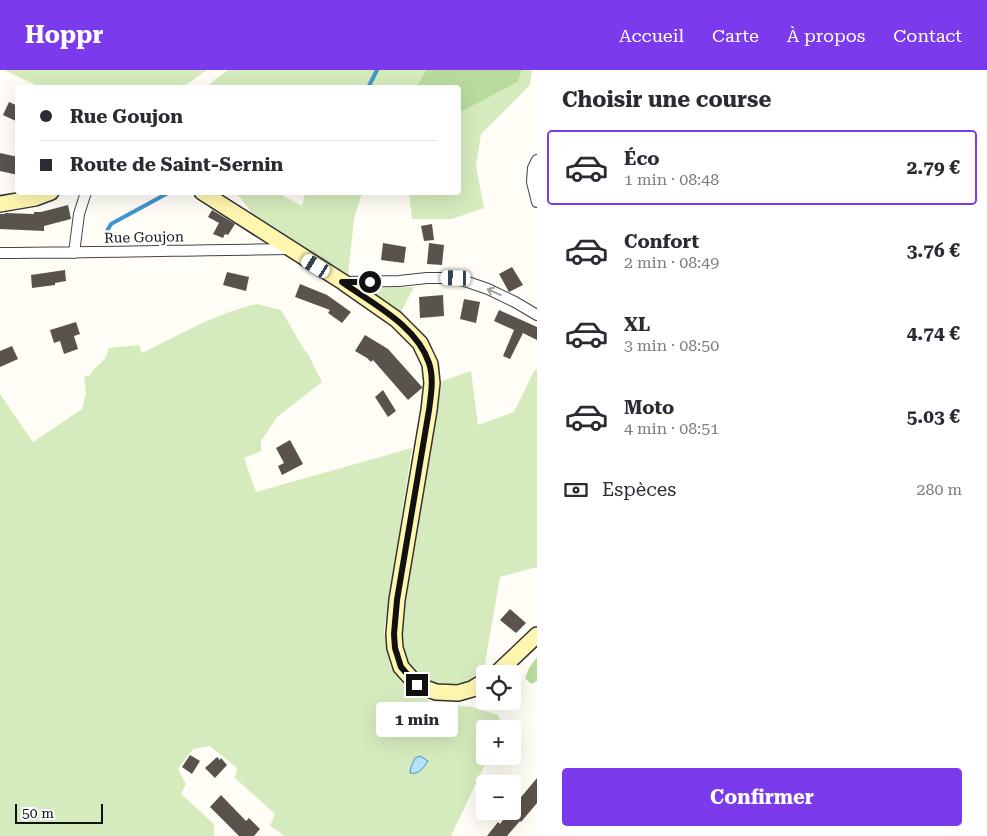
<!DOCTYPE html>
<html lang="fr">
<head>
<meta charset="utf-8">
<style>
  :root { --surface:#fff; --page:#f2f2f3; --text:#2b2b33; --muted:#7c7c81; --line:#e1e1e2; --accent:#7c3aed }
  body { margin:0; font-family:"Roboto Serif",serif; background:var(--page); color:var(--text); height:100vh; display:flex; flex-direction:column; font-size:19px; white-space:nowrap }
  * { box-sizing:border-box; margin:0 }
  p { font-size:16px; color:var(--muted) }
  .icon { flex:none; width:28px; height:28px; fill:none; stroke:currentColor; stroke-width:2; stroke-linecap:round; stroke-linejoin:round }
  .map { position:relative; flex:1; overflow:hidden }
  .details { display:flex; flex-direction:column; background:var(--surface); width:450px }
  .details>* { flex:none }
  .top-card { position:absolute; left:15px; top:15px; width:446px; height:110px; border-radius:5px; box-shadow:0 5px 20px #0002; display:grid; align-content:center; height:110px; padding:0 25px; background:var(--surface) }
  .buttons { position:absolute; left:476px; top:595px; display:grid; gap:10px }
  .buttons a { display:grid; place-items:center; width:45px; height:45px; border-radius:5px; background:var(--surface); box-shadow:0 5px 20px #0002; font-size:25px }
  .scale { position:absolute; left:15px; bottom:12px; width:88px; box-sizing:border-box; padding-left:5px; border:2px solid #111; border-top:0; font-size:14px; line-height:18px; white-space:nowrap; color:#111; -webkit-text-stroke:4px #fff; paint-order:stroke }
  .end { position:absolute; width:22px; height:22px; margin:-11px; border:6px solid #111; background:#fff; box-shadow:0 0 0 2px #fff }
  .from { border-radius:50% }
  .bubble { position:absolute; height:35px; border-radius:5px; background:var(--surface); box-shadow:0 5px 20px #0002; font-size:16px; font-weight:700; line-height:35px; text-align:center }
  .car { position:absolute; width:15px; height:30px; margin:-15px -8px; border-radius:6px; box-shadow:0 0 4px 1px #0007; background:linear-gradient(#fff 24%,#345 0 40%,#fff 0 76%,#345 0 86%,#fff 0) }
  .top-card b { display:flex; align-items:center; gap:18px; height:48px; font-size:19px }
  .top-card b+b { border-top:1px solid var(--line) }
  .top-card i { width:12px; height:12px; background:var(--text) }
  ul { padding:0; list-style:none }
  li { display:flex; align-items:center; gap:15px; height:75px; margin:0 10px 8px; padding:0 15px; border:2px solid transparent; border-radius:5px }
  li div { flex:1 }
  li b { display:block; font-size:19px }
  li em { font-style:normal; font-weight:700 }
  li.current { border-color:var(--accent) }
  li>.icon { width:45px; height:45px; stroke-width:1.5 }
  h2 { padding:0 25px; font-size:22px; line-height:60px }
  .pay { display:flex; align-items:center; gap:12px; height:55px; padding:0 25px; font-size:19px }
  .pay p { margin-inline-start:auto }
  .primary-button { display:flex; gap:10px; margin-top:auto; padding:10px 25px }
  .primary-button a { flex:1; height:58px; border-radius:5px; background:var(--accent); color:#fff; font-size:20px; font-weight:700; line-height:58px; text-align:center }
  header { display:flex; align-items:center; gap:30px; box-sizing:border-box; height:70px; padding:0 25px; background:var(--accent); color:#fff }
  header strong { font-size:24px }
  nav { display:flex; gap:28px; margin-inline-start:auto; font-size:18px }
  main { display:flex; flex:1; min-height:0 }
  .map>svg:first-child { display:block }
  .green { fill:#d5ebbd }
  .forest { fill:#b9dc9c }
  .water { fill:#b9e0f7; stroke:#3f96cf }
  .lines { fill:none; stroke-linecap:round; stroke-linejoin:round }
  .stream { stroke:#3f96cf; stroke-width:4 }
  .building { fill:#5a524d }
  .street-casing { stroke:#444; stroke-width:12 }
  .secondary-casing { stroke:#333; stroke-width:18 }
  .street { stroke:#fff; stroke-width:10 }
  .secondary { stroke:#fff6b0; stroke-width:15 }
  .oneway { stroke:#a0a0a0 }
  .route { stroke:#111; stroke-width:6 }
  .labels { text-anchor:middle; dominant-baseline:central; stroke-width:5; stroke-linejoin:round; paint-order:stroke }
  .street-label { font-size:14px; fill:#111; stroke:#fff }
</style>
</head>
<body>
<header>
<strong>Hoppr</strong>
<nav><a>Accueil</a><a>Carte</a><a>À propos</a><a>Contact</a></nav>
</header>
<main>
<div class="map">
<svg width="537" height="766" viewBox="0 0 537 766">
  <rect width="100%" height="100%" fill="#fffdf5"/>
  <path class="green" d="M 4,0 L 207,0 L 183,17 L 42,18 Z
    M 228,0 L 426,0 L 416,17 L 204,18 Z
    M 522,0 L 532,0 L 530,15 L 481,64 L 476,96 L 484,138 L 452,149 L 412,149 L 409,123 L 459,122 L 459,43 L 518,12 Z
    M 234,123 L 284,123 L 283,126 L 302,136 L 305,123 L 362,123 L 354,149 L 348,205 L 253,144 L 237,124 Z
    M 414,217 L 401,242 L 366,220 L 369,218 Z
    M 257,234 L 281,240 L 303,278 L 308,284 L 322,312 L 277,347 L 261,371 L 261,381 L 244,388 L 256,422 L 412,378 L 384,561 L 390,595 L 403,614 L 432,633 L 472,637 L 498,645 L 503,656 L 502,659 L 485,659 L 485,686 L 489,686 L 451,766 L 285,766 L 270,756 L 275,744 L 235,708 L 237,698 L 210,676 L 193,679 L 178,699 L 186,714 L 181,724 L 214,754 L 214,766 L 0,766 L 0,324 L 33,372 L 82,339 L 86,323 L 84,306 L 89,306 L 93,300 L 105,289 L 109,278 L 139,275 L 142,283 C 179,265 216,243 257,234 Z
    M 537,299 L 537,497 L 500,507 L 484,599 L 469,611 L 449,615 L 429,612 L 413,600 L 405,586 L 402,554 L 442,311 L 471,301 L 478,355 L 514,342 L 534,301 Z"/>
  <path class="forest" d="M 426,0 L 522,0 L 518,12 L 459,43 L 459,18 L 416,17 Z
    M 537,587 L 537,611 L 531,614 L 525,608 L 529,598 Z"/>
  <path class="water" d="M 420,686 L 428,691 C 423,698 419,705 410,703 L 411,697 L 415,688 Z"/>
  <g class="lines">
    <path class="stream" d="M 368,18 L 377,0
      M 107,161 L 111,154 L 168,123"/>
  </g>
  <path class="building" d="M 9,32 L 18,36 L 18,52 L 3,45 Z
    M 0,83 L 18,87 L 18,105 L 0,101 Z
    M 68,135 L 71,149 L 44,156 L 44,161 L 0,159 L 0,144 L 5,144 L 5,143 L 34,144 L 34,142 L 41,142 Z
    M 212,140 L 235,154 L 228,165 L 225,164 L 223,168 L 213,164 L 219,153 L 208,147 Z
    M 432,154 L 434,170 L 424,171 L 421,156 Z
    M 383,173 L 406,177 L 404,193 L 381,190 Z
    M 429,173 L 444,175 L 442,195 L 427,194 Z
    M 512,197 L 523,215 L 509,222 L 499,204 Z
    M 65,200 L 66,211 L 55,213 L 55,215 L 32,218 L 31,205 Z
    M 227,202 L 249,207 L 246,221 L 223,215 Z
    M 300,214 L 327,225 L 351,242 L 342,253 L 328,243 L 330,240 L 295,227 Z
    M 443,225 L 444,246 L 420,248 L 419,227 Z
    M 464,229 L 480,232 L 476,253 L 460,249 Z
    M 499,240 L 537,257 L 537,270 L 523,263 L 510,289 L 503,286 L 514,260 L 494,251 Z
    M 76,252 L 80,264 L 74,266 L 78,279 L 64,284 L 60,271 L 54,273 L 50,260 Z
    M 365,265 L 388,279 L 422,317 L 422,318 L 408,330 L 373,290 L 371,292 L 367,288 L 355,281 Z
    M 12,276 L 18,289 L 0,297 L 0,281 Z
    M 383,320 L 396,341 L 388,347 L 375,327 Z
    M 290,370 L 303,394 L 282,405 L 278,396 L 284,393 L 276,378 Z
    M 510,539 L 526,553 L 516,563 L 500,550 Z
    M 190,685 L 200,691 L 192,704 L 182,697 Z
    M 217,687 L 220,690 L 221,688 L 227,695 L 215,708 L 205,698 Z
    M 537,708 L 537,733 L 521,752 L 520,751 L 507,766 L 487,766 L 498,752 L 500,754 L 510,741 L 512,741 L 512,738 Z
    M 221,725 L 246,751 L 249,748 L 260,759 L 254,766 L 239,766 L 210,737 Z"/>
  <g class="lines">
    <defs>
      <path id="street" d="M 537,90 L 533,98 L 532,112 L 537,132
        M 0,183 C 96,183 193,180 289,179
        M 74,183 L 79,144 L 86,122
        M 344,212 L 399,211 L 427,208 L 456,208 L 488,219 L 515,232 L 537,245"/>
      <path id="secondary" d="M 202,122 L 343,212 L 396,249 L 420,273 L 430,294 L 432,313 L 429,340 L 397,530 L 394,564 L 395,578 L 401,597 L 417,615 L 436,622 L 458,623 L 472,619 L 485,611
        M 0,134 L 35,128 L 51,122
        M 496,604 L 537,565"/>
    </defs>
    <use href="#street" class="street-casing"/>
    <use href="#secondary" class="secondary-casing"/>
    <use href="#street" class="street"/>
    <use href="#secondary" class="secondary"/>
  </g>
  <defs><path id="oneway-shaft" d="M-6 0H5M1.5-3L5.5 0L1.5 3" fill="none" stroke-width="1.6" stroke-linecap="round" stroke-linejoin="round" transform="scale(1.25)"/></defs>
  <use class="oneway" href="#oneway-shaft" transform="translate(494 222) rotate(-155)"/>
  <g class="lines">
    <path class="route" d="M 370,212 L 342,212 C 373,234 417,256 429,293 C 434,308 431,325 429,340 L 397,530 L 394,564 L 395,578 L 401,597 L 417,615"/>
  </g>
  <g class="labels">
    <g class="street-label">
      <text transform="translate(144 167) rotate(-1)">Rue Goujon</text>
    </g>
  </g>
</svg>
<div class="buttons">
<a><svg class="icon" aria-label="locate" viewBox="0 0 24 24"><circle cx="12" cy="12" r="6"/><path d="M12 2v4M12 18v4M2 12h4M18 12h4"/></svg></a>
<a>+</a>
<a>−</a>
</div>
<div class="scale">50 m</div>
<i class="end from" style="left:370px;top:212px"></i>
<i class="end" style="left:417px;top:615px"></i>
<div class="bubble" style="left:376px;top:632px;width:82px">1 min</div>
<i class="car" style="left:316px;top:196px;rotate:302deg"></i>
<i class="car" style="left:456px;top:208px;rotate:271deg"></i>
<div class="top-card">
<b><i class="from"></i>Rue Goujon</b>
<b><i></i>Route de Saint-Sernin</b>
</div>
</div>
<section class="details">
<h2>Choisir une course</h2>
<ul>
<li class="current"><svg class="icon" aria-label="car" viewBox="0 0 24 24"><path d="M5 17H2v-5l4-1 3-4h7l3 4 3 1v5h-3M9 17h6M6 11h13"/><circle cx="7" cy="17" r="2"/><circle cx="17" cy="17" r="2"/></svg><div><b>Éco</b><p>1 min · 08:48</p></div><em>2.79 €</em></li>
<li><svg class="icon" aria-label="car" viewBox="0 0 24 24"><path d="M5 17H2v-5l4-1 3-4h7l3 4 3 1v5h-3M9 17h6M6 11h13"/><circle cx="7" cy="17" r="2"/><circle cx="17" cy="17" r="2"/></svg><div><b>Confort</b><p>2 min · 08:49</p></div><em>3.76 €</em></li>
<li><svg class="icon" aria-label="car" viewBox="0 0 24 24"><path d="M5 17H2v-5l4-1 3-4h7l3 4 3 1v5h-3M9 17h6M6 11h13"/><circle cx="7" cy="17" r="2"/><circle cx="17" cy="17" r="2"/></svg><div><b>XL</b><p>3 min · 08:50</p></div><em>4.74 €</em></li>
<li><svg class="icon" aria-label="car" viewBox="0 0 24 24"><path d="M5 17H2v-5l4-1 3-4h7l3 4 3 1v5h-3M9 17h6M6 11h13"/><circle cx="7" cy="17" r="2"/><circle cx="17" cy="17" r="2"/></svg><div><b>Moto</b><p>4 min · 08:51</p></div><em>5.03 €</em></li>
</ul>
<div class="pay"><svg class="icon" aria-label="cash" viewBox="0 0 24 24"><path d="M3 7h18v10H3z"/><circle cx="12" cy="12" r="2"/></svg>Espèces<p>280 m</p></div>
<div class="primary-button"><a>Confirmer</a></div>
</section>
</main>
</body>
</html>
